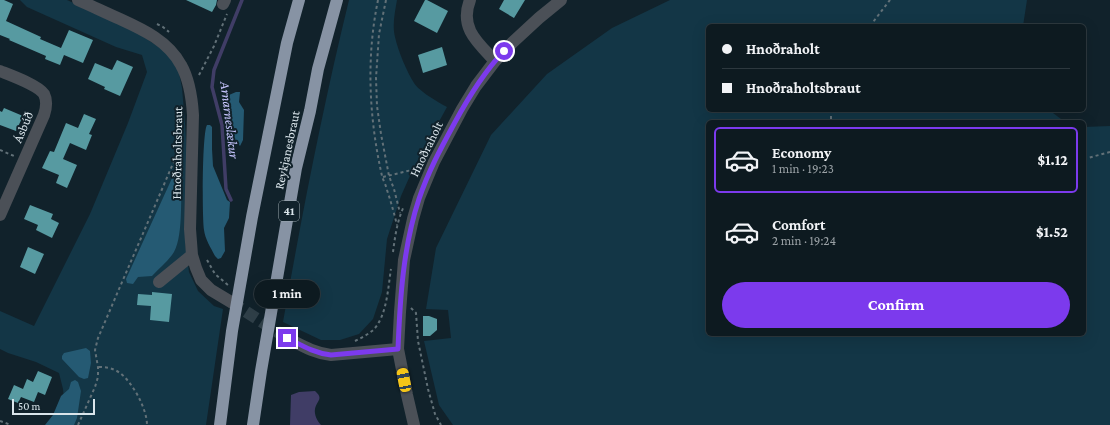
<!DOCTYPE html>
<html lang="en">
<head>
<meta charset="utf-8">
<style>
  :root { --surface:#0d1a20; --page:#162329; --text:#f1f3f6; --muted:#9aa1a5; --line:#2d383e; --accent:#7c3aed }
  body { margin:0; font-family:"Crimson Pro",serif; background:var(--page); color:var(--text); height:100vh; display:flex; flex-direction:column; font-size:15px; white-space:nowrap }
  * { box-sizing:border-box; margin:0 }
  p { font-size:13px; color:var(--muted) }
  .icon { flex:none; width:22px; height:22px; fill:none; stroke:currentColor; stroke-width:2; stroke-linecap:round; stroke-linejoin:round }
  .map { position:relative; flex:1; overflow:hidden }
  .panel { position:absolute; left:706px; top:120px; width:380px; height:216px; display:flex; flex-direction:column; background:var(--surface); border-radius:6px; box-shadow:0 4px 16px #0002,0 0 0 1px var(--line) }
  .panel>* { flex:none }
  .banner { position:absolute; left:706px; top:24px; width:380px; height:88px; border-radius:6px; box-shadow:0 4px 16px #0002,0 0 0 1px var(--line); display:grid; align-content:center; height:88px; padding:0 16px; background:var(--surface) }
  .scale { position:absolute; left:12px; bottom:10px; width:83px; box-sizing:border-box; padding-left:4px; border:2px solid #dae5eb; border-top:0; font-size:11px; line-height:14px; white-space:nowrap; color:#dae5eb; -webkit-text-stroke:3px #11222b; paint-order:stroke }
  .end { position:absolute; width:18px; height:18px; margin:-9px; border:5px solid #7c3aed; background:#fff; box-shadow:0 0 0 2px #fff }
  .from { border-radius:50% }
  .bubble { position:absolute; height:28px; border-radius:14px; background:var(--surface); box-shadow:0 4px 16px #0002,0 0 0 1px var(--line); font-size:13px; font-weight:700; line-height:28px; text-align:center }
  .car { position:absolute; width:12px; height:24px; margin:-12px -6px; border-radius:5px; box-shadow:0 0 3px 1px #0007; background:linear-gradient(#f5c518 24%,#345 0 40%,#f5c518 0 76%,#345 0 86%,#f5c518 0) }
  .banner b { display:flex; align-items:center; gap:14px; height:38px; font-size:15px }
  .banner b+b { border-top:1px solid var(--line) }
  .banner i { width:10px; height:10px; background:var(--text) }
  ul { padding:7px 0 0; list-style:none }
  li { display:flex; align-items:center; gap:12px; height:66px; margin:0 8px 6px; padding:0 8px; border:2px solid transparent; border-radius:6px }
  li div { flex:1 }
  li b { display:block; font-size:15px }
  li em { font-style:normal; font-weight:700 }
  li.on { border-color:var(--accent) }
  li>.icon { width:36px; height:36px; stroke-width:1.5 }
  .button { display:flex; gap:8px; margin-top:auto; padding:8px 16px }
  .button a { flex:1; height:46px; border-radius:24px; background:var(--accent); color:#fff; font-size:16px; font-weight:700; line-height:46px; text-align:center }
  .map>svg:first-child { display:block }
  .green { fill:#133646 }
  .forest { fill:#255a73 }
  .water { fill:#403d66 }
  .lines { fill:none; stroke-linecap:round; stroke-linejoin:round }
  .stream { stroke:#403d66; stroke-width:3.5 }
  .building { fill:#579aa1 }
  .minor-tunnel { stroke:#2f3f48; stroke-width:12; stroke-dasharray:12 6; stroke-linecap:butt }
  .path { stroke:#627178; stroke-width:2; stroke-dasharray:3 3; stroke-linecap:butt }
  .minor { stroke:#4b5057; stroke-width:12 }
  .highway { stroke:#8793a4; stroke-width:12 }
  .route { stroke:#7c3aed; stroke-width:5 }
  .labels { text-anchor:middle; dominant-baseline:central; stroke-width:4; stroke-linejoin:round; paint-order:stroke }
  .shield { fill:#11222b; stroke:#9eaab1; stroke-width:1 }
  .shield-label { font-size:12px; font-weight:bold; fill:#dae5eb }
  .street-label { font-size:13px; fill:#dae5eb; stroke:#11222b }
  .water-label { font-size:14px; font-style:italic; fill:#c6c4fd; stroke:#11222b }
</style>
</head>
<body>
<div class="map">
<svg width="1110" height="425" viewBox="0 0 1110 425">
  <rect width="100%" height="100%" fill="#11222b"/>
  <path class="green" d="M 20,0 L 67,0 L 135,31 L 166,52 L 178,68 L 182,88 L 185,123 L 187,154 L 185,242 L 189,272 L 198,291 L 214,306 L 223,309 L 206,425 L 62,425 L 65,412 L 63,389 L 59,373 L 36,362 L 8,353 L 0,349 L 0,311 L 34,326 L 90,214 L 128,123 L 147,72 L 142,55 L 116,47 L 27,7 Z
    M 349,0 L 397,0 C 395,12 392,25 395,37 C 398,51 407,72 414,83 C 420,92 438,102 447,107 L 413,169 L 401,196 L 387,239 L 382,292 L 373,319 L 359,334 L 340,340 L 321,340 L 283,322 C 302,214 323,106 349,0 Z
    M 670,0 L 1027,0 L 1023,26 L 708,26 L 708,110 L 1049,110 L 1065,122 L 708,122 L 708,334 L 1084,334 L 1084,127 L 1110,126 L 1110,425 L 453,425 L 439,405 L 424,341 L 451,338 L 448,310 L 426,309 L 436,248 L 491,135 L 547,74 L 612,28 Z"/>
  <path class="forest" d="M 236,92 L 240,92 L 239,102 L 244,110 L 243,140 L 240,146 L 234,138 L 230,130 L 231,121 L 226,116 L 226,103 L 229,95 Z
    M 207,125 L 210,125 L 212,127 L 212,149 L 213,166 L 227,200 L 230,202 L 229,218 L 224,228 L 225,251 L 221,258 L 218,259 L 215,256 C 211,248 205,239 204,230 C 202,218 202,133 207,125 Z
    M 177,173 L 181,174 L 182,178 C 180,198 184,240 172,255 C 166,263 158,269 152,276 L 138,277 L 133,284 L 127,283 L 126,279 L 173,176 Z
    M 86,348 L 90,351 L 91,363 L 88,378 L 84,379 L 79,377 L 62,359 L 62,356 L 64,353 Z
    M 75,380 L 78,382 L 81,391 L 77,418 L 74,425 L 45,425 L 53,415 L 61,396 L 69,389 L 71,382 Z"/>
  <path class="water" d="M 315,391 C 324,399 317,400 315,409 C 314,414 317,421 321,425 L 290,425 L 291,395 L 299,392 Z"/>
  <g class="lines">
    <path class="stream" d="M 231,200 L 226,189 L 222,125 L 212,87 L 214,70 L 242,0"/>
  </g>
  <path class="building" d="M 0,0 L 4,0 L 13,4 L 6,21 L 41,37 L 40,39 L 61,48 L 69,30 L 93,40 L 83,63 L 64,55 L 60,65 L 45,59 L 46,56 L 9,40 L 10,39 L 0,35 Z
    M 186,0 L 217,0 L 216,5 L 212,12 Z
    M 425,0 L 427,0 L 448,11 L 437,33 L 414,21 Z
    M 504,0 L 525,0 L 514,18 L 499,9 Z
    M 442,47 L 447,65 L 423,73 L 418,55 Z
    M 117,60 L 133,67 L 120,96 L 104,89 L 105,87 L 88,79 L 95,63 L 112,70 Z
    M 4,108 L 23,116 L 16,131 L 0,125 L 0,111 L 2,112 Z
    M 84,114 L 96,119 L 89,134 L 92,135 L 86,150 L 70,143 L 63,159 L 77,165 L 67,188 L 56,183 L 59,175 L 42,168 L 50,151 L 54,152 L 66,123 L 78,128 Z
    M 30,205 L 53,214 L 51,219 L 59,223 L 52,238 L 36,230 L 38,225 L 24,219 Z
    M 28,247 L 44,254 L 35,274 L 20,267 Z
    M 152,292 L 172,294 L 169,322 L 150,320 L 151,306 L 137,305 L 138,294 L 152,295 Z
    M 423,316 L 429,316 L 437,319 L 437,330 L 430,336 L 423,336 Z
    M 38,371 L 52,377 L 45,395 L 38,392 L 34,402 L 21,397 L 18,403 L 8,399 L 14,385 L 23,389 L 27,379 L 33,382 Z"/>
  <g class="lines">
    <path class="minor-tunnel" d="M 231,302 L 287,338"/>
    <path class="path" d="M 378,0 C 366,58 369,118 382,176 C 383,180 386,185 387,190 C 391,202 394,213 397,225
      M 386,0 L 379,34 L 376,78 L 377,106 L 381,134 L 389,176 L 394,189 L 400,213
      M 157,24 L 163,27 L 169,32
      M 870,26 L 890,0
      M 199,75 L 214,46 L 227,14
      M 831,110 L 831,119 L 834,122
      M 0,150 L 14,156
      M 1084,159 L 1110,152
      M 383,177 L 420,168
      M 393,252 C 395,237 397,221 404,206
      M 207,260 L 215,274 L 228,285
      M 411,308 L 416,313 L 418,341 L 428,389 L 435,414 L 441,425
      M 355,341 C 361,338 367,335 372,331 C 387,318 388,287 391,269
      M 99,367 C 106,367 113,368 120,373 C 133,383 147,409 147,425
      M 0,421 L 11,425
      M 78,425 L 95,387 L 98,377 L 98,367 L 95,350 L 98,338 L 178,152 L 181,152"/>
    <path class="minor" d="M 78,0 C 92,6 106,13 120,19 C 144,30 168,41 181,65 C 189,79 192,99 193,115 L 190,229 L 192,255 L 196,268 L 201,280 L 211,290 L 231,302
      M 470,0 C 459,28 478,43 495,61
      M 223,4 L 225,0
      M 0,71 C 10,75 38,85 44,94 C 47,100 46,109 44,115 L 0,215
      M 159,282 L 192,255
      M 287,338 C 301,345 314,353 331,355 L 398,349
      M 414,425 L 407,395 L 398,349 L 400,312 L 404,260 L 413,219 L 419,198 L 434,162 L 462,109 L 476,86 L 495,61 L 513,42 L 539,18 L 561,0"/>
    <path class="highway" d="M 220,425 L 232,331 L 252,217 L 287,43 L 299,0
      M 253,425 L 261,371 L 296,168 L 310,111 L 318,69 L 337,0"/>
  </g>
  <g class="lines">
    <path class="route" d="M 287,338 C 301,345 314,353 331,355 L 398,349 C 400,299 403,247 419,199 C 428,172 441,148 454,124 C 468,98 483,73 504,51"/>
  </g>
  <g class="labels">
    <rect class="shield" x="279" y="201" width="20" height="20" rx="3"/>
    <g class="shield-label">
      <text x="289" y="211">41</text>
    </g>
    <g class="street-label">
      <text transform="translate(23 127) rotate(-67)">Ásbúð</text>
      <text transform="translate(426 149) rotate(-64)">Hnoðraholt</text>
      <text transform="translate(287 150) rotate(-78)">Reykjanesbraut</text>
      <text transform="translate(177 153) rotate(-89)">Hnoðraholtsbraut</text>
    </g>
    <g class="water-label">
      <text transform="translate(230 120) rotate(83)">Arnarneslækur</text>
    </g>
  </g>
</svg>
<div class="scale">50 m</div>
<i class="end from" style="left:504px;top:51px"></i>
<i class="end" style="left:287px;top:338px"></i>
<div class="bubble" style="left:254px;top:280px;width:66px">1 min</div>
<i class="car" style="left:404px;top:380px;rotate:349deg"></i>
<div class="banner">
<b><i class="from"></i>Hnoðraholt</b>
<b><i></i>Hnoðraholtsbraut</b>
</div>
<section class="panel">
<ul>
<li class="on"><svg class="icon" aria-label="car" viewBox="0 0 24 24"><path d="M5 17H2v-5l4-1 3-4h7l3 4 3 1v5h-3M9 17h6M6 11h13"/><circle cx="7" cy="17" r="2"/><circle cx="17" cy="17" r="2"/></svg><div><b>Economy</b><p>1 min · 19:23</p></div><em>$1.12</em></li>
<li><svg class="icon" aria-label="car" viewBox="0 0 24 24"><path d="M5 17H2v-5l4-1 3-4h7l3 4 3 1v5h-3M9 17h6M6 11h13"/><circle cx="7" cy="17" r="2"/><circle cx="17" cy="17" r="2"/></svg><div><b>Comfort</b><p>2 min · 19:24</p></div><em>$1.52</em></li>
</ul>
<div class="button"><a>Confirm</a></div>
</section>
</div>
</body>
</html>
